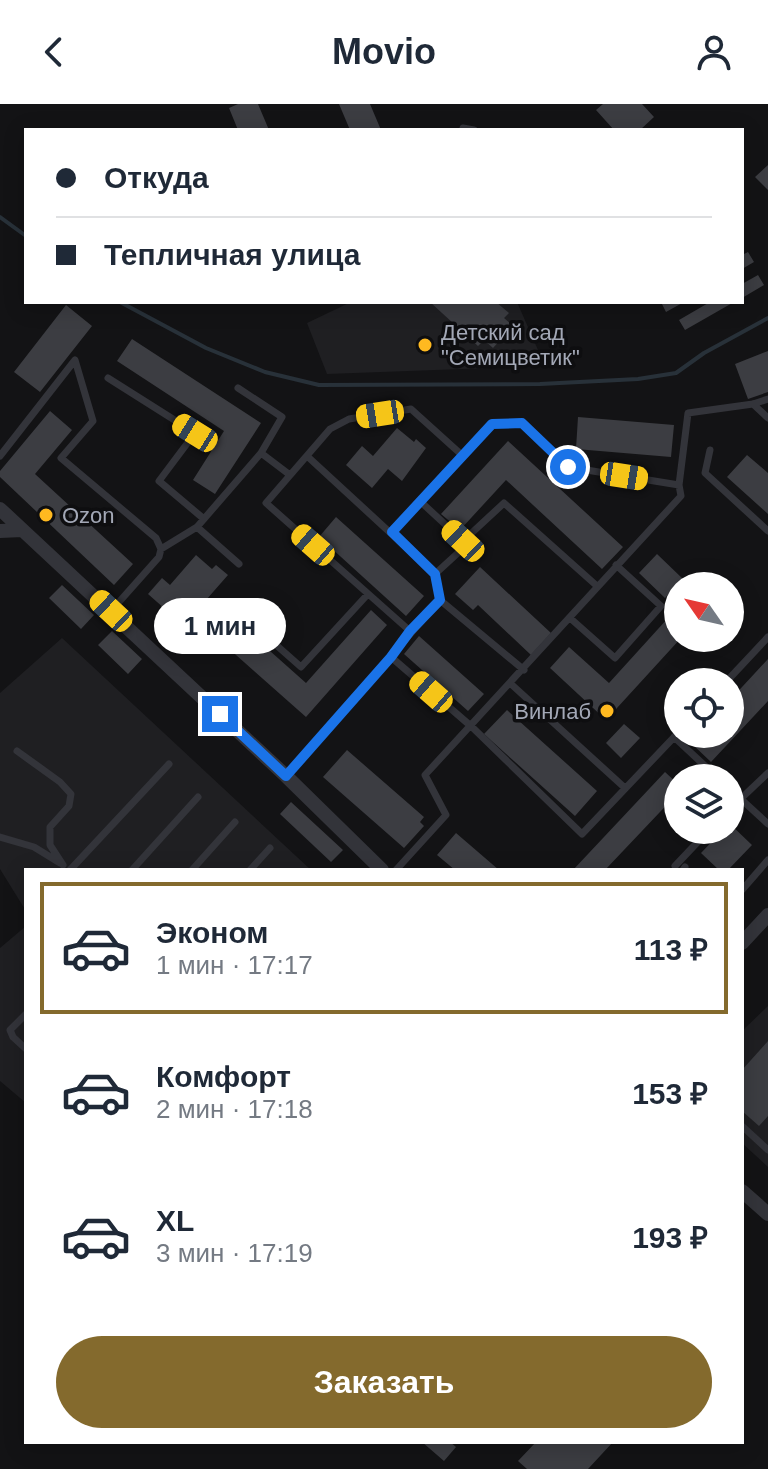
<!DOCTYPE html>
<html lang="ru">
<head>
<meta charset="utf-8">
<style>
  :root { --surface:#fff; --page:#f2f2f3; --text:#1f2937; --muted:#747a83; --line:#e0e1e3; --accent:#846a2d }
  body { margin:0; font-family:Helvetica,sans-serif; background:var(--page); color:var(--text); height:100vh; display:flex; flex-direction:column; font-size:30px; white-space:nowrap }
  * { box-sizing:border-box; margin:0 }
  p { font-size:26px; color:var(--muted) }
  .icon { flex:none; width:44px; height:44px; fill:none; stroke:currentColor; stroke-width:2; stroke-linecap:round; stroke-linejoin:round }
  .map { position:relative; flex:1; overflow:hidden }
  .sheet { position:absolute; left:24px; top:764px; width:720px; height:576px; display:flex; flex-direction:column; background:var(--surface); border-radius:0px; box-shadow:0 4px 20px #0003 }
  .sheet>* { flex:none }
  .guide { position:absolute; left:24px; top:24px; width:720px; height:176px; border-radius:0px; box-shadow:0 4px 20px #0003; display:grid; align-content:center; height:176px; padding:0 32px; background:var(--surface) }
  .needle { width:52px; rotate:304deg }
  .tools { position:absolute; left:664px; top:468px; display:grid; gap:16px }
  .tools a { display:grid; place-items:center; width:80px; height:80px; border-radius:50%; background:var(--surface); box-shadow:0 4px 20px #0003; font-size:40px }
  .end { position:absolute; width:36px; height:36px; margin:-18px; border:10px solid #1a73e8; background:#fff; box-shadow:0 0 0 4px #fff }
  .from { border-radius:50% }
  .bubble { position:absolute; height:56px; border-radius:28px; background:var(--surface); box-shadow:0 4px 20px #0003; font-size:26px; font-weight:600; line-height:56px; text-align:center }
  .car { position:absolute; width:24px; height:48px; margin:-24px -12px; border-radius:10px; box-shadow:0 0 6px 2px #0007; background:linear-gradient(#f5c518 24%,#345 0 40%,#f5c518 0 76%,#345 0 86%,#f5c518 0) }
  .guide b { display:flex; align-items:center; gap:28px; height:76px; font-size:30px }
  .guide b+b { border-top:2px solid var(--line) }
  .guide i { width:20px; height:20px; background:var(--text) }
  ul { padding:14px 0 0; list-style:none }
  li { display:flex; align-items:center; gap:24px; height:132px; margin:0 16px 12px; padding:0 16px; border:4px solid transparent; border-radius:0px }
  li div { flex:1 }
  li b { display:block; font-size:30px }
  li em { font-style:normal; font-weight:600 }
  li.active { border-color:var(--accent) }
  li>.icon { width:72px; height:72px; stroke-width:1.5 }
  .cta { display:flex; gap:16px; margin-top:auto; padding:16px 32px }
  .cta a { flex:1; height:92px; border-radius:48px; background:var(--accent); color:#fff; font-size:32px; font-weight:600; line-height:92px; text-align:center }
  header { display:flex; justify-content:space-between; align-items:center; height:104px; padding:0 32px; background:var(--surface); font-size:36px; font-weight:600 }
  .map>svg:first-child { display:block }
  .built { fill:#1f1f22 }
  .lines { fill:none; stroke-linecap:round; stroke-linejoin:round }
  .stream { stroke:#283139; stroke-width:4 }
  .building { fill:#3c3d42 }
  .service { stroke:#33343a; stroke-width:7 }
  .minor { stroke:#33343a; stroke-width:14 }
  .route { stroke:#1a73e8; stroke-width:10 }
  .poi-dot { fill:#ffb920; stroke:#0e0e10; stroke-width:3 }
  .labels { text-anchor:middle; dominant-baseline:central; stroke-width:7; stroke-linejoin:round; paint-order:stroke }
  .poi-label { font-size:22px; fill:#a3a8b6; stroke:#0e0e10; text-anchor:start }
</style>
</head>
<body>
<header><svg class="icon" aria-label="back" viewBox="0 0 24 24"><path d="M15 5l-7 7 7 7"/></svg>Movio<svg class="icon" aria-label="person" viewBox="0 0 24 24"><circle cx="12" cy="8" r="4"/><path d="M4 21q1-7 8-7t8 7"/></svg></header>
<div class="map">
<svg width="768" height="1365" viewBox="0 0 768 1365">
  <rect width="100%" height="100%" fill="#131315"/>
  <path class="built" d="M 351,198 L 517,198 L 545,262 L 327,270 L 307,219 Z
    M 62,534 L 311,766 L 26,766 L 26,807 L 0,765 L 0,589 Z
    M 26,822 L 26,999 L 0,977 L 0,844 Z
    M 768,902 L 768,1063 L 742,1039 L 742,927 Z"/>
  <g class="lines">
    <path class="stream" d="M 0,113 L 26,132
      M 120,198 L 206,244 L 265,268 L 319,281 L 540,280 L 638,275 L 676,269 L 704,249 L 768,214"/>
  </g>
  <path class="building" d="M 238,0 L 258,0 L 269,26 L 238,26 L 229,4 Z
    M 339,0 L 370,0 L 381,26 L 350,26 Z
    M 603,0 L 642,0 L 654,13 L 640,26 L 614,26 L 596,6 Z
    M 768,61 L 768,86 L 755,73 Z
    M 748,148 L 754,158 L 742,165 L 742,151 Z
    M 758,171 L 764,181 L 742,194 L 742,180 Z
    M 430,198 L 496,198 L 509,209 L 504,214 L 513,222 L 493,244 L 484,236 L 478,242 Z
    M 661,198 L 684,198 L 666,208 Z
    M 710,198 L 734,198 L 685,226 L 679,216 Z
    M 66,201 L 92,222 L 40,288 L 14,268 Z
    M 132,235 L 261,319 L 215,390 L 193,376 L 224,327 L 117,257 Z
    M 768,247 L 768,288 L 748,295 L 735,260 Z
    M 50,307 L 72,326 L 35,370 L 133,460 L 114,481 L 0,373 L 0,367 Z
    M 578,313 L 674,321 L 671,353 L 576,345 Z
    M 397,324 L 414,338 L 416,335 L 426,344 L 402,377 L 388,365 L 372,384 L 346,361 L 362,342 L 373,352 Z
    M 508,337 L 623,443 L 602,465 L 506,376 L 460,426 L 441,410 Z
    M 747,351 L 768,369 L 768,410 L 727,373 Z
    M 336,413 L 424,492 L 406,512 L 319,433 Z
    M 657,450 L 683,475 L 665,494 L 639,469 Z
    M 196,451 L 212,465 L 216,461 L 228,471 L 199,504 L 189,495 L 174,513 L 148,490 L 162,474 L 170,481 Z
    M 480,463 L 551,529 L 531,551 L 478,501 L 473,506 L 455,490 Z
    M 62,481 L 94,511 L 81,525 L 49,494 Z
    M 678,503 L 678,534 L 681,534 L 606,616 L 550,564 L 569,543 L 609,579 Z
    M 371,506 L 387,521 L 306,613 L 209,527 L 226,508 L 306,579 Z
    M 112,527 L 142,555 L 128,570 L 98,541 Z
    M 419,532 L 484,590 L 468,607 L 404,550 Z
    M 768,555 L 768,597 L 711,658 L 691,639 L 699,630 L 730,630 L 730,596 Z
    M 507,606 L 597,687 L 575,712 L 484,630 Z
    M 624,620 L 640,634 L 621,654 L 606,639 Z
    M 347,646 L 424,713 L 420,718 L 424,722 L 404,744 L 323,673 Z
    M 665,668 L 678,680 L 678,689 L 605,766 L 573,766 Z
    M 291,698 L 343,746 L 331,758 L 280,710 Z
    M 730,720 L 752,741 L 728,766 L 719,766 L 701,749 L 723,726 L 730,726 Z
    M 456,729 L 499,766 L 455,766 L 437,751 Z
    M 768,937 L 768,1012 L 759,1022 L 742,1007 L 742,966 Z
    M 422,1338 L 450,1338 L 456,1343 L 444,1357 Z
    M 536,1338 L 613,1338 L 588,1365 L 527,1365 L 518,1357 Z"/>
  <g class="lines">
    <path class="service" d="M 463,24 L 474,26
      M 108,274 L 195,329 L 159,377 L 204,415
      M 238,284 L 282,313 L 261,349
      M 753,300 L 768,314
      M 710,346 L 705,369 L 768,427
      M 0,352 L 75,256 L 93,317 L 61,354 L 156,434 L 161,445 L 159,453 L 111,507
      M 307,352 L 435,470
      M 679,381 L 688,309 L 753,300 L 768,295
      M 421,398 L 463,437
      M 197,423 L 239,460
      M 392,428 L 463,352
      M 161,445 L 197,423 L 261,349 L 290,371
      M 440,496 L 524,566
      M 239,508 L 301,563 L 368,490
      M 570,514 L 615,554 L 661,502 L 616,461
      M 391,553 L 472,623 L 582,730 L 678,629
      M 726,578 L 768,533
      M 511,580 L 625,684
      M 674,633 L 718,674
      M 17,647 L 60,678 L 71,690 L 69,702 L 50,723 L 50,741 L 63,761
      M 286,672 L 440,496 L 435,470 L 459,448 L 463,437 L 504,399 L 597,482
      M 730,685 L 768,720
      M 730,705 L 768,669
      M 0,733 L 34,743 L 60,759
      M 675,762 L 709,726
      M 70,766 L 169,660
      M 132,766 L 198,693
      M 192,766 L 235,718
      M 250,766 L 270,744
      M 396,766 L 446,711 L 425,671 L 681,392 L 679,381 L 568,363 L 522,319 L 492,320 L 463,352 L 411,305 L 349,315 L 330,325 L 266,399 L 410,527
      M 683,766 L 685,763
      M 742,786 L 768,756
      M 26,910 L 10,926 L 13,933 L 26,945
      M 742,1022 L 768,1046"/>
    <path class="minor" d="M 0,405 L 286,672 L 382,766
      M 0,427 L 22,426
      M 742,839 L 768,811
      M 742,1087 L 768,1110"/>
  </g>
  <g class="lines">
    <path class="route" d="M 220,610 L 286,672 L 391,553 L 410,527 L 440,496 L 435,470 L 392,428 L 492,320 L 522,319 L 568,363"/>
  </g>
  <g class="poi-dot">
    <circle cx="425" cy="241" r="8"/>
    <circle cx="46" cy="411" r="8"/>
    <circle cx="607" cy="607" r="8"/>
  </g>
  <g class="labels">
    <g class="poi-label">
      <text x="441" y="228">Детский сад<tspan x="441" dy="25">"Семицветик"</tspan></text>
      <text x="62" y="411">Ozon</text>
      <text x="591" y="607" text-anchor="end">Винлаб</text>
    </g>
  </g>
</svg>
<div class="tools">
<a><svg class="needle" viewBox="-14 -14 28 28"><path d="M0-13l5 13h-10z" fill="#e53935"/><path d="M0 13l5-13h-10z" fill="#747a83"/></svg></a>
<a><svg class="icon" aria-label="locate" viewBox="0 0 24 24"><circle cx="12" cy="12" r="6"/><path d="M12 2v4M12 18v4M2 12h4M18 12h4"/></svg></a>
<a><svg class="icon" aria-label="layers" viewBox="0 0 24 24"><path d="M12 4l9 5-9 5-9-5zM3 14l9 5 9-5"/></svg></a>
</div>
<i class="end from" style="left:568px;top:363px"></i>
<i class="end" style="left:220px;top:610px"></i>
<div class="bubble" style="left:154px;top:494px;width:132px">1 мин</div>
<i class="car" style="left:380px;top:310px;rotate:261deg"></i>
<i class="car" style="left:195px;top:329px;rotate:302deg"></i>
<i class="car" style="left:624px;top:372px;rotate:99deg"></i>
<i class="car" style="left:463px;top:437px;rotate:313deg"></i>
<i class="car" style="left:313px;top:441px;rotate:311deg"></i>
<i class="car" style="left:111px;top:507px;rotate:313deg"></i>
<i class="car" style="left:431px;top:588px;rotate:311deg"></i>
<div class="guide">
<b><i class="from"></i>Откуда</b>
<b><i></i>Тепличная улица</b>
</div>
<section class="sheet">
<ul>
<li class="active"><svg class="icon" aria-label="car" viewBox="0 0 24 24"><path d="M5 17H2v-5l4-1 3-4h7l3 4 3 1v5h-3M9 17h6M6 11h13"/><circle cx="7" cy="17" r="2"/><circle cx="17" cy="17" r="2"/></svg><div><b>Эконом</b><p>1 мин · 17:17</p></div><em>113 ₽</em></li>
<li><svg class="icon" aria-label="car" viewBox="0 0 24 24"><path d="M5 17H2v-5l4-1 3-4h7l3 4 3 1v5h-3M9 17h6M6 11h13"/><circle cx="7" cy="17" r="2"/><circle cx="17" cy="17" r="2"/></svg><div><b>Комфорт</b><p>2 мин · 17:18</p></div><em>153 ₽</em></li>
<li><svg class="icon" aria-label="car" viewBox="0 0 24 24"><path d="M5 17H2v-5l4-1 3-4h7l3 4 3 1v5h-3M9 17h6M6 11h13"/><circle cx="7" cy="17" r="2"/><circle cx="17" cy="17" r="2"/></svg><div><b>XL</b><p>3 мин · 17:19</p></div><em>193 ₽</em></li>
</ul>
<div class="cta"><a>Заказать</a></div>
</section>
</div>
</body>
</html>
